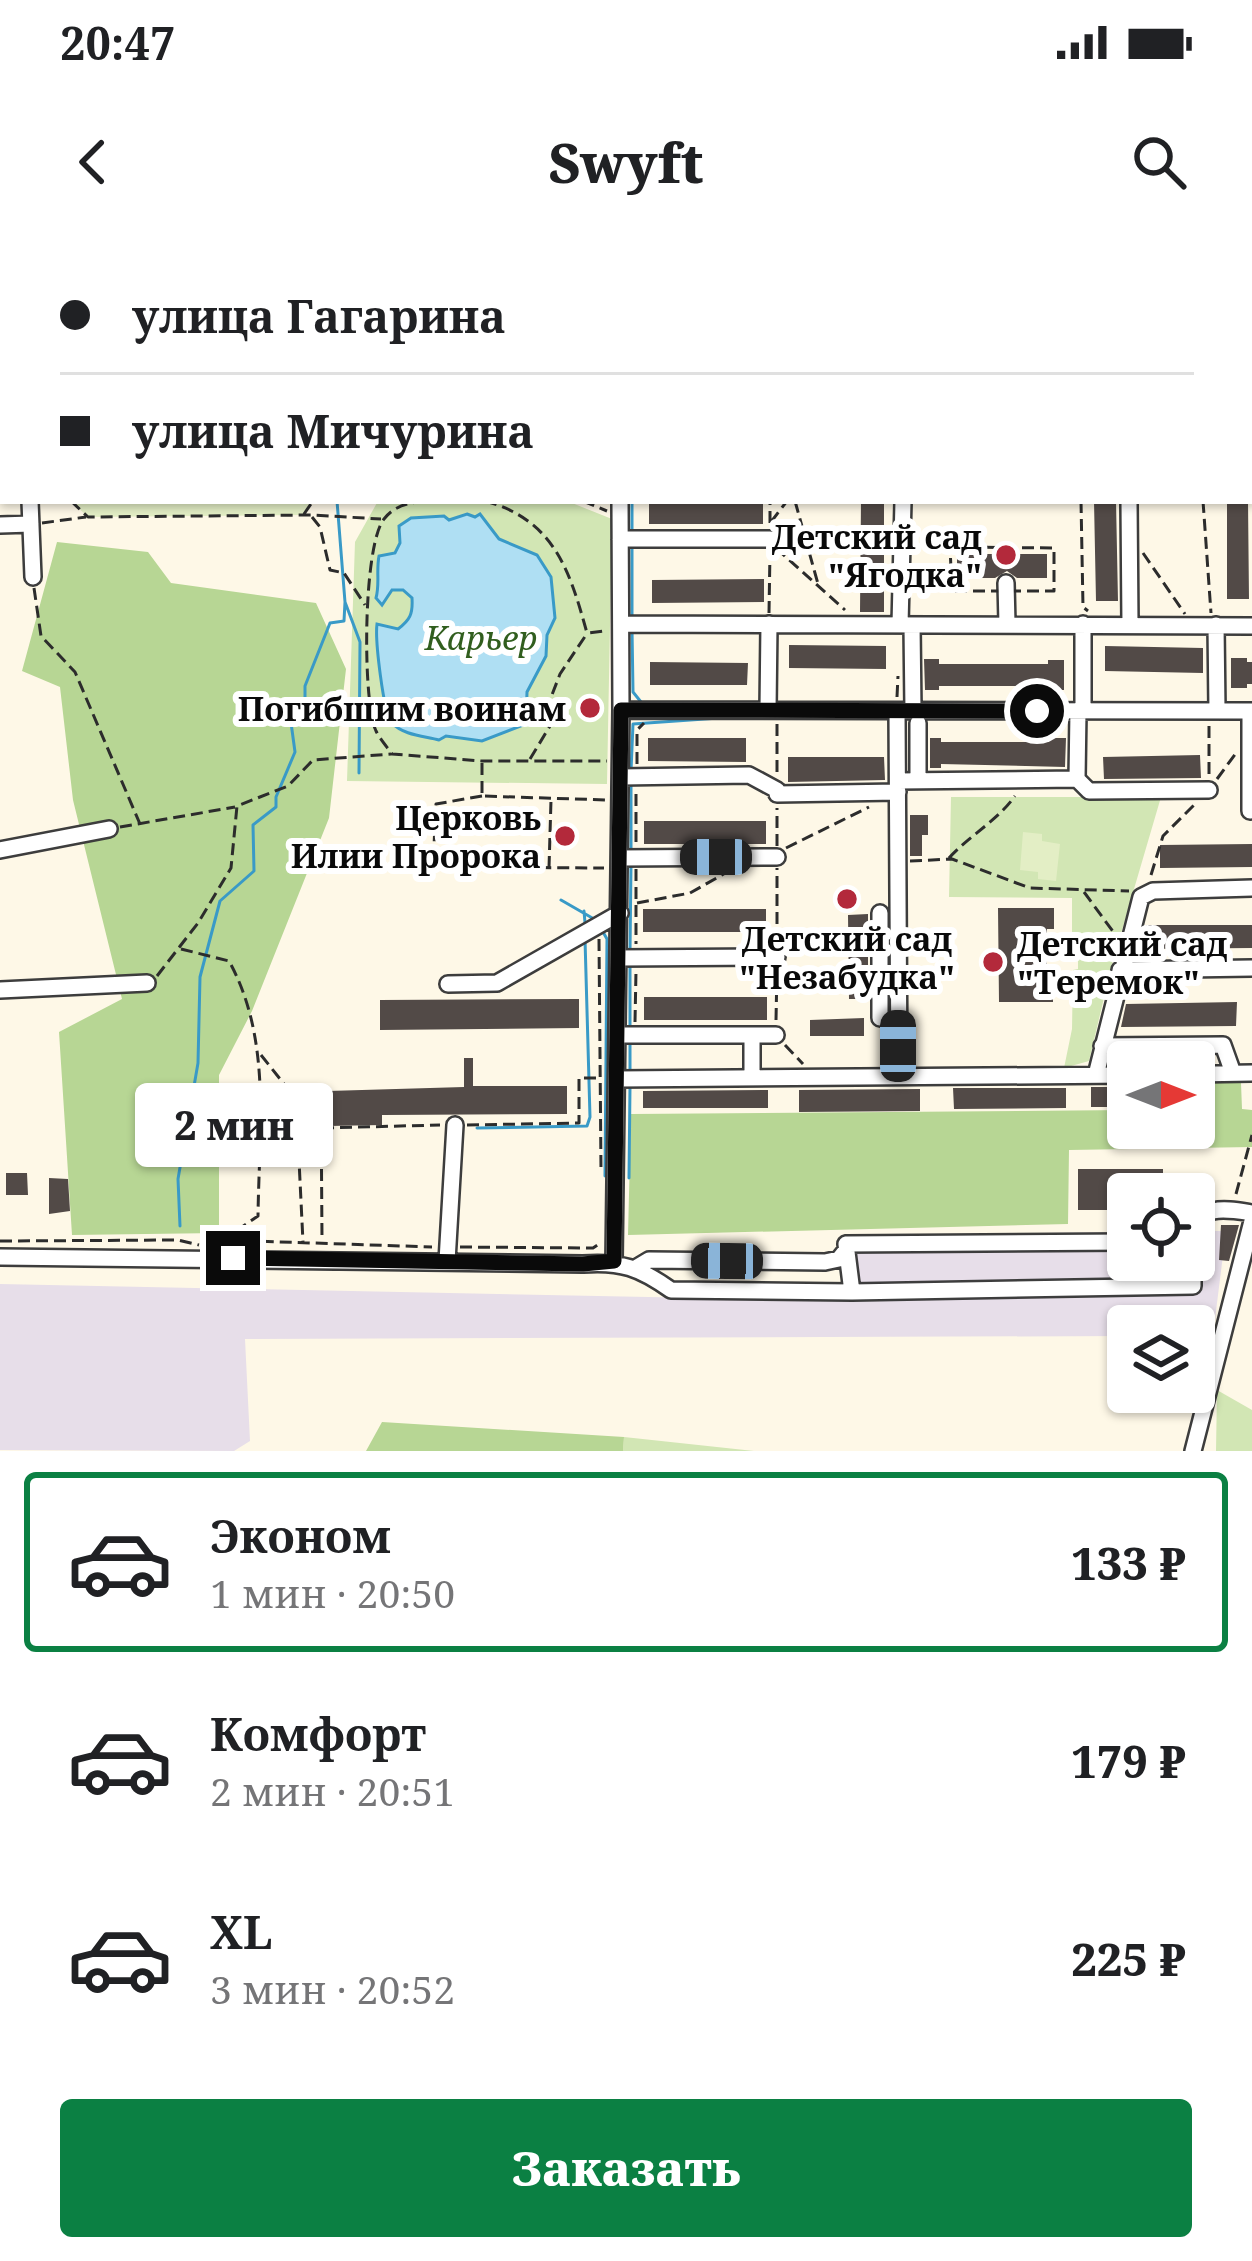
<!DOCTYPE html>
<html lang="ru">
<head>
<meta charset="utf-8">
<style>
  :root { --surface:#fff; --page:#f2f2f2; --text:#202124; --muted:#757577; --line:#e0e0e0; --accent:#0b8043 }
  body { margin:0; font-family:"Noto Serif",serif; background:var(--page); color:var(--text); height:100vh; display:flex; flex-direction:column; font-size:45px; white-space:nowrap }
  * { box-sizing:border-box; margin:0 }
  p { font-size:39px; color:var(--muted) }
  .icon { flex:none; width:66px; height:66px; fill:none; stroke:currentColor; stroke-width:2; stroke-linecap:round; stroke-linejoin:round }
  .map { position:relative; height:1211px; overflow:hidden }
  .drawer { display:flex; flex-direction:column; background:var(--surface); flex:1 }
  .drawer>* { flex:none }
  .banner { position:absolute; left:0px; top:0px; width:1254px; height:264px; box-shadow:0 3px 9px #0004; display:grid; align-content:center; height:264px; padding:0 60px; background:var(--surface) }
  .needle { width:78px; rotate:90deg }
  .buttons { position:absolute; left:1107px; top:801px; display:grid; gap:24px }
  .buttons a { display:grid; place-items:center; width:108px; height:108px; border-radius:12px; background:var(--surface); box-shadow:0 3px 9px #0004; font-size:60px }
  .end { position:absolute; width:54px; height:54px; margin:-27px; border:15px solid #0a0a0a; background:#fff; box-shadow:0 0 0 6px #fff }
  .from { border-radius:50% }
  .bubble { position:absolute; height:84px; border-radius:12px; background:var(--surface); box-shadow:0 3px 9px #0004; font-size:39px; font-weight:800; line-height:84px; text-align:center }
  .car { position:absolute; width:36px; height:72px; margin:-36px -18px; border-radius:15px; box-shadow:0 0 9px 3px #0007; background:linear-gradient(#222 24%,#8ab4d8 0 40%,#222 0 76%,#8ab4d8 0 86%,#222 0) }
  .banner b { display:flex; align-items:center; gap:42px; height:114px; font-size:45px }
  .banner b+b { border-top:3px solid var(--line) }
  .banner i { width:30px; height:30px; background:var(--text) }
  ul { padding:21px 0 0; list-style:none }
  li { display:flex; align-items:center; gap:36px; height:180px; margin:0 24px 18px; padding:0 36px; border:6px solid transparent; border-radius:12px }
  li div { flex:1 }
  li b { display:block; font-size:45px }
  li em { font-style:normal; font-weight:800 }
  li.selected { border-color:var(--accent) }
  li>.icon { width:108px; height:108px; stroke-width:1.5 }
  .action { display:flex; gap:24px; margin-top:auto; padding:24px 60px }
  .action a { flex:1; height:138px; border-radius:12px; background:var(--accent); color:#fff; font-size:48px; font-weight:800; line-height:138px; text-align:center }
  .status { display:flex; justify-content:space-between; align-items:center; height:84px; padding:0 60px; background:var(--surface); direction:ltr }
  .status svg { height:33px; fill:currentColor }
  header { display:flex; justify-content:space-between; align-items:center; height:156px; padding:0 60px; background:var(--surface); font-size:54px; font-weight:800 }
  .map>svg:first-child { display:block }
  .industrial { fill:#e7dee9 }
  .green { fill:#d2e6b4 }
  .forest { fill:#b7d694 }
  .pitch { fill:#e3eec5 }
  .water { fill:#afdff3; stroke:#399ac7; stroke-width:3 }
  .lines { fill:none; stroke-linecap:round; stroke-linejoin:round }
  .stream { stroke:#399ac7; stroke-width:3 }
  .building { fill:#524a47 }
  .minor-casing { stroke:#3d3d3d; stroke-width:20 }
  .path { stroke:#2c2c2c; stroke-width:3; stroke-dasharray:12 6; stroke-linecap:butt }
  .minor { stroke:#fff; stroke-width:15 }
  .route { stroke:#0a0a0a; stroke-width:15 }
  .poi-dot { fill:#b3293b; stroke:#fff; stroke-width:4.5 }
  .labels { text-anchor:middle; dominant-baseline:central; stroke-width:12; stroke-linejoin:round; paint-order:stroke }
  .poi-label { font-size:33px; font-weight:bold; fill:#0a0a0a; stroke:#fff; text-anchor:end }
  .park-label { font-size:33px; font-style:italic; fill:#315e1e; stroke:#fff }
</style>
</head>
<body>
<div class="status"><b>20:47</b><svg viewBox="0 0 49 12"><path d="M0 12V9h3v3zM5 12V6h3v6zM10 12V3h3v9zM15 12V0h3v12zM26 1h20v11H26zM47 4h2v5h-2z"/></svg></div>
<header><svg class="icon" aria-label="back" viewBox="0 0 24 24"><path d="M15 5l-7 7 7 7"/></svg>Swyft<svg class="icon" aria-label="search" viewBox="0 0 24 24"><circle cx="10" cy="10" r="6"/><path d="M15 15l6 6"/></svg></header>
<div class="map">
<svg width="1252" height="1211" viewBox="0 0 1252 1211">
  <rect width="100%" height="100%" fill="#fef8e7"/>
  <path class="industrial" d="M 1194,991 L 1226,991 L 1213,1095 L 1194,1095 L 1194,1086 L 1128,1086 L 1128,1096 L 245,1099 L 250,1201 L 234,1211 L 0,1210 L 0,1044 L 845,1061 L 842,995 L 1128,992 L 1128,1020 L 1194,1020 Z"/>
  <path class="green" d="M 378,261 L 567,261 L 612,279 L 607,544 L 347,541 L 355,302 Z
    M 951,557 L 1161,557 L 1112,724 L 1089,821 L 1064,828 L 1072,789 L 1073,730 L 1078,729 L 1078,714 L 1072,713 L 1072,658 L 949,657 Z
    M 1217,1150 L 1252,1170 L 1252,1211 L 1216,1211 Z
    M 624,1197 L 754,1211 L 623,1211 Z"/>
  <path class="forest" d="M 57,302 L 148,312 L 171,343 L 316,363 L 346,429 L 329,578 L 252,771 L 219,835 L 219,993 L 72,995 L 59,792 L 122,759 L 73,560 L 60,447 L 22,431 Z
    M 1215,843 L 1241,843 L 1242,869 L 1252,870 L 1252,907 L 1069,910 L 1068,984 L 628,995 L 631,874 L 1128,870 L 1128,888 L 1194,888 L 1194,870 L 1215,869 Z
    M 382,1182 L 624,1197 L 623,1211 L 366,1211 Z"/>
  <path class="pitch" d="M 71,261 L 313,261 L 302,275 L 88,277 Z
    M 1023,592 L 1042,594 L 1042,601 L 1060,604 L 1056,641 L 1038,639 L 1038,632 L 1020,630 Z"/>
  <path class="water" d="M 467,274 L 475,277 L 480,274 L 499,299 L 537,315 L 551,337 L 555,378 L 547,395 L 546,416 L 527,452 L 526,484 L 482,501 L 446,496 L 439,500 C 423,496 403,495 392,483 C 383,473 375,399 377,384 L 398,389 C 410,380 413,374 412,358 L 403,350 L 392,350 L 382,365 L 376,358 C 380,344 376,331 379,316 L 395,313 L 400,303 L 399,286 L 411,278 L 444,276 L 449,280 Z"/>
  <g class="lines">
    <path class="stream" d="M 1251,70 L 1252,70
      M 337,261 L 345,362 L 360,402 L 359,533
      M 632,261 L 632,295
      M 632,305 L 632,379
      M 632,389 L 633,452 L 641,462
      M 631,531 L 633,484 L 719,478
      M 631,609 L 631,540
      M 561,660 L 594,679
      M 584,671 L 585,683
      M 603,692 L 607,699 L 605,936
      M 630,711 L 631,624
      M 630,789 L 630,726
      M 630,831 L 630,798
      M 477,888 L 587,886 L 590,877 L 585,699
      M 629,938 L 630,846
      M 180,986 L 178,939 L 198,823 L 200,737 L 220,661 L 254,631 L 253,585 L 276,567 L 276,557 L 295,512 L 289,468 L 305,458 L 305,446 L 330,383 L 344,381 L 345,362"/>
  </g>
  <path class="building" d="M 649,261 L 763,261 L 763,284 L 649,284 Z
    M 861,261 L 884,261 L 884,372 L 860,372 Z
    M 1094,261 L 1116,261 L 1118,361 L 1096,361 Z
    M 1227,261 L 1248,261 L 1249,359 L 1227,359 Z
    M 957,314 L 1047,314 L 1047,338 L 1017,338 L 1007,331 L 995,338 L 957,338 Z
    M 764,339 L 764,362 L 652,363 L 652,340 Z
    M 789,405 L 886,406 L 886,429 L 789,428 Z
    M 1105,406 L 1203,408 L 1203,433 L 1105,431 Z
    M 1231,418 L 1247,418 L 1247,422 L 1252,422 L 1252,444 L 1247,444 L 1247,448 L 1231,448 Z
    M 924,419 L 939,419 L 939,424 L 1048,424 L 1048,420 L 1064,420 L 1064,450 L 1047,450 L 1048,446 L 939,446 L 939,450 L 925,450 Z
    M 650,422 L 748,423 L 747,445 L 650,445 Z
    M 648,498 L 746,498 L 746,522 L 648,521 Z
    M 930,498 L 941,498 L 941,502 L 1049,502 L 1049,498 L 1066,498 L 1065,527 L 941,524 L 941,528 L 930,528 Z
    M 1200,515 L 1201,538 L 1104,539 L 1103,517 Z
    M 788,517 L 884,517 L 885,540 L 788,542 Z
    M 910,575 L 928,575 L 928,595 L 922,595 L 922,616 L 910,616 Z
    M 644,581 L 766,581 L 766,604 L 644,604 Z
    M 1252,604 L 1252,627 L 1160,628 L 1160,605 Z
    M 998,668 L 1054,668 L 1054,689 L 1047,689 L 1047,731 L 1053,731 L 1053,762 L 999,762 Z
    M 643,669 L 766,669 L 766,692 L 643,692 Z
    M 868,674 L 868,759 L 849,759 L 848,675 Z
    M 1146,685 L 1252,685 L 1252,708 L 1140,709 Z
    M 644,757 L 767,757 L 767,780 L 644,780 Z
    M 579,759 L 579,788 L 380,790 L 380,760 Z
    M 1237,762 L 1236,786 L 1121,787 L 1126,764 Z
    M 864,778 L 864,796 L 810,796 L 810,780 Z
    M 464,818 L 473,818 L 473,846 L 567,846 L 567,874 L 382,875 L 382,885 L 328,886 L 328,851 L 464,847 Z
    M 1091,847 L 1128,847 L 1128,867 L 1091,867 Z
    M 953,848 L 1066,848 L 1066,868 L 954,869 Z
    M 920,849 L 920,871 L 799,872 L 799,850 Z
    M 768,850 L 768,868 L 643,868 L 643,851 Z
    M 1078,929 L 1163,929 L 1163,954 L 1128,954 L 1128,970 L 1078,970 Z
    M 6,933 L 27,933 L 28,955 L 6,955 Z
    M 49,938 L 68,939 L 70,971 L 49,974 Z
    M 1221,985 L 1239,985 L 1229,1021 L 1219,1020 Z"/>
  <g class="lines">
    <defs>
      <path id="minor" d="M 690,0 L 690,3
        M 1176,0 L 1176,3
        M 214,3 L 214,0
        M 353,3 L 353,0
        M 1251,61 L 1252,61
        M 0,67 L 3,67
        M 1251,148 L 1252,148
        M 30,261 L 33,337
        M 1129,261 L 1130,385
        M 0,285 L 31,284
        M 620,299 L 770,299
        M 1006,343 L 1007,384
        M 621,384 L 1252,386
        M 900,385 L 903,261
        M 912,385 L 913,471
        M 1216,385 L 1217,471
        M 621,470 L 1252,471
        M 768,470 L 769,384
        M 897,471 L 899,837
        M 1078,471 L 1077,539 L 1089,551 L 1209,550
        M 1083,471 L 1083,384
        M 621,537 L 749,535 L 777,550
        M 918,540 L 918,483
        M 898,541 L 1077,539
        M 777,554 L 898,552
        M 1250,571 L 1250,471
        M 0,610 L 109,589
        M 620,618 L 777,617
        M 880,673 L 880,778
        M 619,718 L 777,717
        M 1120,730 L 1252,728
        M 448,744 L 497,743 L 620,673
        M 0,750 L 147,743
        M 619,795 L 776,795
        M 752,795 L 752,838
        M 1102,806 L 1223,805 L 1233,833
        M 1194,834 L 1252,833
        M 1096,835 L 1141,657 L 1153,651 L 1252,648
        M 618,839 L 1128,835
        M 1194,996 C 1198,963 1226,969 1252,973
        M 0,1017 L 583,1024 C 621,1021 640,1028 671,1050 L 852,1052 L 1193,1046 L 1193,1020
        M 447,1021 L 455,885
        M 614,1021 L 621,470 L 620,261
        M 634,1029 L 649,1020 L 825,1022 L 839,1019 L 847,1009
        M 852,1052 L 846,1004 L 1128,1002
        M 1193,1211 L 1252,981"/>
    </defs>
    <use href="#minor" class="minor-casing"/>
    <path class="path" d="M 0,93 L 3,93
      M 1251,184 L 1252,185
      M 71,261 L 88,277 L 311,275 L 381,279
      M 425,261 C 409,263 395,265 384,279 C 363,305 362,460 376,491 C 380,499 387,507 392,514 L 482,521 L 607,521
      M 485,261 C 555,280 570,332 587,393 L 605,391
      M 583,261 L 607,271
      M 795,261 L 818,344
      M 1081,261 L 1083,367 L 1088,371
      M 1203,261 L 1211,373
      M 304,274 L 313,261
      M 312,277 L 320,287 L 330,330 L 344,333 L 365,365
      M 771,282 L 787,261
      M 42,283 L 86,277
      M 770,283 L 770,261
      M 950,307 L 1054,308 L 1054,351 L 952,351 Z
      M 776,308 L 845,370
      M 1143,313 L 1185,374
      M 34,348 L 41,396 L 75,432 L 140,584
      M 769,373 L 770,311
      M 897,457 L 898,436
      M 777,484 L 777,534
      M 1209,486 L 1209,537
      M 530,519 L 553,481 L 550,460 L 560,434 L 586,395
      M 482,523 L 482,556 L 607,560
      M 637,524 L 637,490 L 644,483
      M 1217,539 L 1236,513
      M 482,556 L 436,564 L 433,627 L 604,628
      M 120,587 L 235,567
      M 636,602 L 636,551
      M 777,606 L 777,568
      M 786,608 L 869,567
      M 949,618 C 970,595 997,581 1015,556
      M 910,621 L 952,619 L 1030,648 L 1129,651
      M 549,628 L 551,560
      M 636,629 L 636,704
      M 1151,635 L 1163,596 L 1195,564
      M 1084,652 L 1117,697
      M 637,663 L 690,653 L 729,631
      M 599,699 L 601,930
      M 777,702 L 777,628
      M 181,709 L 229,721 C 272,799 259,890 258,976 L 224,999
      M 157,736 L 198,683 L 231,628 L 237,566 L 288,546 L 313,520 L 391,514
      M 776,780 L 777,730
      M 635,782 L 636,731
      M 785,805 L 803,824
      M 261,815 L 296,859 L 303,1002
      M 321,857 L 322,999
      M 467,885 L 579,883 L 579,838 L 598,838
      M 322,888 L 440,885
      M 1236,954 L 1252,895
      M 0,1001 L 178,1000 L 199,1005
      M 209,1006 L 223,1000 L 432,1007
      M 460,1007 L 593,1008 L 599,1004"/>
    <use href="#minor" class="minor"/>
  </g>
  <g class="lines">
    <path class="route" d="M 233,1018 L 583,1024 L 614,1021 L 621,470 L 1037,471"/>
  </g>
  <g class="poi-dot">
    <circle cx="1006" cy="315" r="12"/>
    <circle cx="590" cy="468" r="12"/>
    <circle cx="565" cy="596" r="12"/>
    <circle cx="847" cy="659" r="12"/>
    <circle cx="993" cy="722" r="12"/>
  </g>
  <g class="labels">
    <g class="poi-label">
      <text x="982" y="296">Детский сад<tspan x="982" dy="38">"Ягодка"</tspan></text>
      <text x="566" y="468">Погибшим воинам</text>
      <text x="541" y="577">Церковь<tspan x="541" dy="38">Илии Пророка</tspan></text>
      <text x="847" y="698" text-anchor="middle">Детский сад<tspan x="847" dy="38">"Незабудка"</tspan></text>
      <text x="1017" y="703" text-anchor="start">Детский сад<tspan x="1017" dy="38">"Теремок"</tspan></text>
    </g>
    <g class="park-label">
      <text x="481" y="397">Карьер</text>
    </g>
  </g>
</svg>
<div class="buttons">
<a><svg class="needle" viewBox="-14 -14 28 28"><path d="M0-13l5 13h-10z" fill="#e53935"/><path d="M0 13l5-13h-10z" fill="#757577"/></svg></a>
<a><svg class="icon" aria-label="locate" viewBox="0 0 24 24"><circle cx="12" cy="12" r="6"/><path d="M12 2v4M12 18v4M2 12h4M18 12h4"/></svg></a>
<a><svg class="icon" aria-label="layers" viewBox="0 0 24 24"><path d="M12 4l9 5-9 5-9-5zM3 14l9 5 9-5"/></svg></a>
</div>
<i class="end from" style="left:1037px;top:471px"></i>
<i class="end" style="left:233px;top:1018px"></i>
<div class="bubble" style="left:135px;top:843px;width:198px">2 мин</div>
<i class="car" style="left:716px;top:617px;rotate:270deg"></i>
<i class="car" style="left:898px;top:806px;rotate:0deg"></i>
<i class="car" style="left:727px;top:1021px;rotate:271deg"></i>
<div class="banner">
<b><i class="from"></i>улица Гагарина</b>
<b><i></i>улица Мичурина</b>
</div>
</div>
<section class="drawer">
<ul>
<li class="selected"><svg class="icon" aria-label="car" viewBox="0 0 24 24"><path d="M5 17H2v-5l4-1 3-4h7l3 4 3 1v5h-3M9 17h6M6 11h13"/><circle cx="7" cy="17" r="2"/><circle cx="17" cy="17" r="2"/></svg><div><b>Эконом</b><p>1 мин · 20:50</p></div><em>133 ₽</em></li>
<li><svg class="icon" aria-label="car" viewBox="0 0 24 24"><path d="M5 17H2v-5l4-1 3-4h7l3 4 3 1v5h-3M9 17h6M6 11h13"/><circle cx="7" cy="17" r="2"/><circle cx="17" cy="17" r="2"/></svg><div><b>Комфорт</b><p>2 мин · 20:51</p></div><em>179 ₽</em></li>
<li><svg class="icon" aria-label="car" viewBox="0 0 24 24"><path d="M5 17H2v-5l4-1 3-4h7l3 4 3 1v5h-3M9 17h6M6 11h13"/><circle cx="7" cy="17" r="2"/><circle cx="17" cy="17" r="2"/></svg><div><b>XL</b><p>3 мин · 20:52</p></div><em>225 ₽</em></li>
</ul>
<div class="action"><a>Заказать</a></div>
</section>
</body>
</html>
